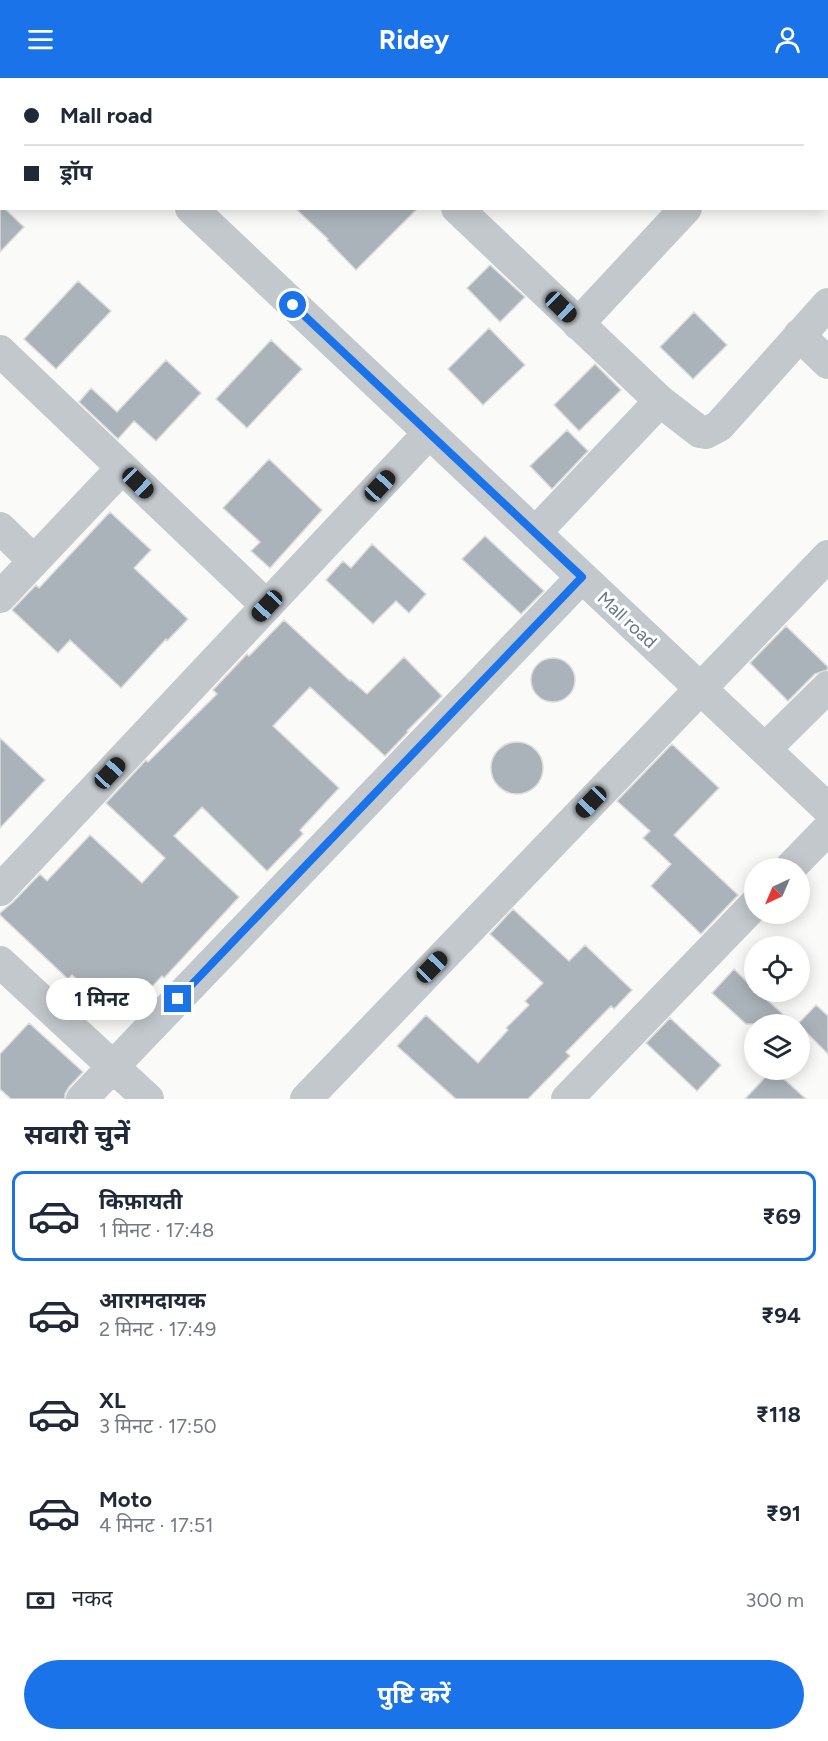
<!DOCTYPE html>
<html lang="hi">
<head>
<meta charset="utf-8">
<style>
  :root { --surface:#fff; --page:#f2f2f3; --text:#1f2937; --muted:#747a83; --line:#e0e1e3; --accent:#1a73e8 }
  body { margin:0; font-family:Figtree,"Noto Sans Devanagari",sans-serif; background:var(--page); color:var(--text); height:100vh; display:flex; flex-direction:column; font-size:22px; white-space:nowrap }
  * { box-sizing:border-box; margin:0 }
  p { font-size:20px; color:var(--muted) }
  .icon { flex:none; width:33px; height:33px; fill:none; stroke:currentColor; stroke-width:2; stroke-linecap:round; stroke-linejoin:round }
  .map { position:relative; height:1021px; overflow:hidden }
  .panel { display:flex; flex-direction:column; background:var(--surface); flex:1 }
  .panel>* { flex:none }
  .hud { position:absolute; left:0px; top:0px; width:828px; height:132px; box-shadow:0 3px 15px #0003; display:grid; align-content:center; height:132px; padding:0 24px; background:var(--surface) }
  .needle { width:39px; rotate:224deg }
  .controls { position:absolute; left:744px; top:780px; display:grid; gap:12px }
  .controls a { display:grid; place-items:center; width:66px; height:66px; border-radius:50%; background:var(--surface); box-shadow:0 3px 15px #0003; font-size:30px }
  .end { position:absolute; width:27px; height:27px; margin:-14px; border:8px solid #1a73e8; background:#fff; box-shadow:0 0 0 3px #fff }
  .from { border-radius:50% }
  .bubble { position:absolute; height:42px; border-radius:21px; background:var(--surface); box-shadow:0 3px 15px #0003; font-size:20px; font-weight:700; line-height:42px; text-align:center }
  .car { position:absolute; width:18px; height:36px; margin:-18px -9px; border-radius:8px; box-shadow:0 0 4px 2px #0007; background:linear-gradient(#222 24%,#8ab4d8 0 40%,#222 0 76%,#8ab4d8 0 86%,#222 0) }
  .hud b { display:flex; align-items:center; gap:21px; height:57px; font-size:22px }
  .hud b+b { border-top:2px solid var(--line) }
  .hud i { width:15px; height:15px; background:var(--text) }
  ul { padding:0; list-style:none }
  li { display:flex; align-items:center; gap:18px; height:90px; margin:0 12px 9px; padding:0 12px; border:3px solid transparent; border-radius:12px }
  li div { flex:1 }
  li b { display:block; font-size:22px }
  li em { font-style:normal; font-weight:700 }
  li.current { border-color:var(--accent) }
  li>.icon { width:54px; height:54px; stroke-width:1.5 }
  h2 { padding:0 24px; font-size:27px; line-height:72px }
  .pay { display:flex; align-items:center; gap:15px; height:66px; padding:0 24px; font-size:22px }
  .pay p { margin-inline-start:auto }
  .button { display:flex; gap:12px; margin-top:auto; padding:12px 24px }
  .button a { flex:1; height:69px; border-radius:36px; background:var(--accent); color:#fff; font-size:24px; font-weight:700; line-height:69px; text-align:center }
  header { display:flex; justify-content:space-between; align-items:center; height:78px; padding:0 24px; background:var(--accent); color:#fff; font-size:27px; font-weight:700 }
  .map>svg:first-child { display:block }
  .building { fill:#aab3b9; stroke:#dcdcda; stroke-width:1.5 }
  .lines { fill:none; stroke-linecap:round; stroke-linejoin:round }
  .minor { stroke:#c3c8cc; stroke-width:32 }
  .route { stroke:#1a73e8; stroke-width:8 }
  .labels { text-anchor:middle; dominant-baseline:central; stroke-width:6; stroke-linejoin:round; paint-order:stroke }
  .street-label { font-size:18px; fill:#657683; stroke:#fff }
</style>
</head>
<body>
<header><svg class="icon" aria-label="menu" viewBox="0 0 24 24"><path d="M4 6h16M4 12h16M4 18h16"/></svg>Ridey<svg class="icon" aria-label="person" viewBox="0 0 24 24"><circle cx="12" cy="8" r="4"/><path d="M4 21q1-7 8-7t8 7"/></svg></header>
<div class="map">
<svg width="828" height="1021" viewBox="0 0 828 1021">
  <rect width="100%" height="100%" fill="#fafaf8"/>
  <path class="building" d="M 0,127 L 2,130 L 4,130 L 24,149 L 0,174 Z
    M 295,130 L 418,130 L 356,192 L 327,162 L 328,161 Z
    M 490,187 L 525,219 L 500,244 L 467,210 Z
    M 78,203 L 111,233 L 56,291 L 24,261 Z
    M 694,234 L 727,267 L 693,301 L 660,269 Z
    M 489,250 L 525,287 L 483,327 L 448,291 Z
    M 271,262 L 302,291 L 247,350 L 216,321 Z
    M 166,282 L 201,315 L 156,363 L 134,343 L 118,361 L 79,324 L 91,310 L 117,334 Z
    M 595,286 L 621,312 L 579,353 L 554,327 Z
    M 567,352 L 588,373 L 552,411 L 530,388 Z
    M 269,381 L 322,432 L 270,490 L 251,473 L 260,464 L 223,430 Z
    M 110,434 L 151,472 L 134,490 L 188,541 L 167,563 L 166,561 L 121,610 L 70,562 L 58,575 L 12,532 L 36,507 L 39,510 Z
    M 485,458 L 544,513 L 521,536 L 462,481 Z
    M 372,466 L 426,516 L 409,535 L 396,523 L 373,546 L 326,502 L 343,483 L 351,490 Z
    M 284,542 L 350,603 L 351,602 L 367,616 L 404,579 L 442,618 L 407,653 L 408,654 L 385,678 L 310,609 L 273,648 L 339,710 L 300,752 L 303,756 L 267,793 L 202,729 L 174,758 L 239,819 L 164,900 L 162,898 L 120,942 L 72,897 L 68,901 L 0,837 L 0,835 L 13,824 L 40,796 L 47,803 L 90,757 L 142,805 L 165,780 L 106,725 L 146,682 L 148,684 L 217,616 L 213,612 L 247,576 L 249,578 Z
    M 786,548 L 828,589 L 827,592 L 815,596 L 788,623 L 750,585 Z
    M531 602a22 22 0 1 1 44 0a22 22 0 1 1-44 0Z
    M 0,660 L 45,702 L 0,750 Z
    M491 690a26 26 0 1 1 52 0a26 26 0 1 1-52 0Z
    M 672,666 L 719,710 L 674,757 L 738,817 L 701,856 L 651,808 L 671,786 L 643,760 L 650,753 L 617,723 Z
    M 513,831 L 569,883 L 585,867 L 632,912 L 614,931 L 611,928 L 566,974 L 570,978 L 528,1021 L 456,1021 L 397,968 L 426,937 L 478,985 L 508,952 L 506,950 L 529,927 L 525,923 L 543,905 L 490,856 Z
    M 734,891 L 754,911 L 754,914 L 758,914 L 794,946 L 746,946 L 712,915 Z
    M 816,927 L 828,938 L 828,976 L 798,946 Z
    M 670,940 L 721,987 L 697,1013 L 646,965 Z
    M 29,945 L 83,994 L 69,1009 L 65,1016 L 65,1021 L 11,1021 L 0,1011 L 0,976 Z
    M 772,992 L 774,992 L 806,1021 L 745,1021 Z"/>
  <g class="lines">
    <path class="minor" d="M 53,0 L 54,2
      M 320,0 L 322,2
      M 499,0 L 500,2
      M 529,2 L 531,0
      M 806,2 L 808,0
      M 191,130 L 828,731
      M 457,130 L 660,323 L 700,354 L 706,355 L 719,348 L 828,226
      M 578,246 L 686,130
      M 799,257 L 828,285
      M 0,273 L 267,528
      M 0,450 L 34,483
      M 535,455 L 660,323
      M 0,519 L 122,390
      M 765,671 L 828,609
      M 790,790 L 828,751
      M 0,812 L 429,355
      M 0,884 L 148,1021
      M 82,1021 L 582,499
      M 306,1021 L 828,478
      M 567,1021 L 754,827"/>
  </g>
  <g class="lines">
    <path class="route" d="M 178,921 L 582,499 L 293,227"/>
  </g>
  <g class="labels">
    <g class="street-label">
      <text transform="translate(627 542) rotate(43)">Mall road</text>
    </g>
  </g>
</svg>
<div class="controls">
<a><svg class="needle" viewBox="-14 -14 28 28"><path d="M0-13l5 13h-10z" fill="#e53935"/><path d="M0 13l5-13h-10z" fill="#747a83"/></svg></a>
<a><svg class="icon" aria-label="locate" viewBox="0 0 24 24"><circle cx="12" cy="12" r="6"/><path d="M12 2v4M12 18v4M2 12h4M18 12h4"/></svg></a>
<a><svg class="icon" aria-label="layers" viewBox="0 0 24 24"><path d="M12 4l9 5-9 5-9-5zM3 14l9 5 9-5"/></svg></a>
</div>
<i class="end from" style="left:293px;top:227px"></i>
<i class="end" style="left:178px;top:921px"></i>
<div class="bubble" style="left:46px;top:900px;width:111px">1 मिनट</div>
<i class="car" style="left:561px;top:229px;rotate:134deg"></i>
<i class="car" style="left:138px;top:405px;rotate:134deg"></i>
<i class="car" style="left:380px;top:408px;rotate:43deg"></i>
<i class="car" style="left:267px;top:528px;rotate:223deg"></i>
<i class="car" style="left:110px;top:695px;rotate:43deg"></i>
<i class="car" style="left:591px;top:724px;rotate:224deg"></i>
<i class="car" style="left:432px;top:889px;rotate:44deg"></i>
<div class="hud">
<b><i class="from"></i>Mall road</b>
<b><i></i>ड्रॉप</b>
</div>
</div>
<section class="panel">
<h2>सवारी चुनें</h2>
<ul>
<li class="current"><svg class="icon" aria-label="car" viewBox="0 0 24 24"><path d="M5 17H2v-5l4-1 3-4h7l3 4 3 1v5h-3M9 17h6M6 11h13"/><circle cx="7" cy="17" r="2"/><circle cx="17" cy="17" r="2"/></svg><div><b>किफ़ायती</b><p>1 मिनट · 17:48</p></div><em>₹69</em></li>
<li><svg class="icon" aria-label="car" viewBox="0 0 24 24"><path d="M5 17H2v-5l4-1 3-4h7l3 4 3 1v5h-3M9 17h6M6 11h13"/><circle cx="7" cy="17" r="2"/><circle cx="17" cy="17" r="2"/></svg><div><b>आरामदायक</b><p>2 मिनट · 17:49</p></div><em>₹94</em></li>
<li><svg class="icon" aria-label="car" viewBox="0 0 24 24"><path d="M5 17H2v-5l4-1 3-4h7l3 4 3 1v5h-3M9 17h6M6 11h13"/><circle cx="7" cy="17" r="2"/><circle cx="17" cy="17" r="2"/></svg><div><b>XL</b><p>3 मिनट · 17:50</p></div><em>₹118</em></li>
<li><svg class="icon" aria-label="car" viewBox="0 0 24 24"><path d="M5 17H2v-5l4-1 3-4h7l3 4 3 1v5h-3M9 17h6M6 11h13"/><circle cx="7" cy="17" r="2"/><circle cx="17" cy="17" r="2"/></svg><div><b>Moto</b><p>4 मिनट · 17:51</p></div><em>₹91</em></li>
</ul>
<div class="pay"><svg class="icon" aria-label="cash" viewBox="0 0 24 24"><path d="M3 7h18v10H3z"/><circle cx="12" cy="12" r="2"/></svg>नकद<p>300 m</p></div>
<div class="button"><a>पुष्टि करें</a></div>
</section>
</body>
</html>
